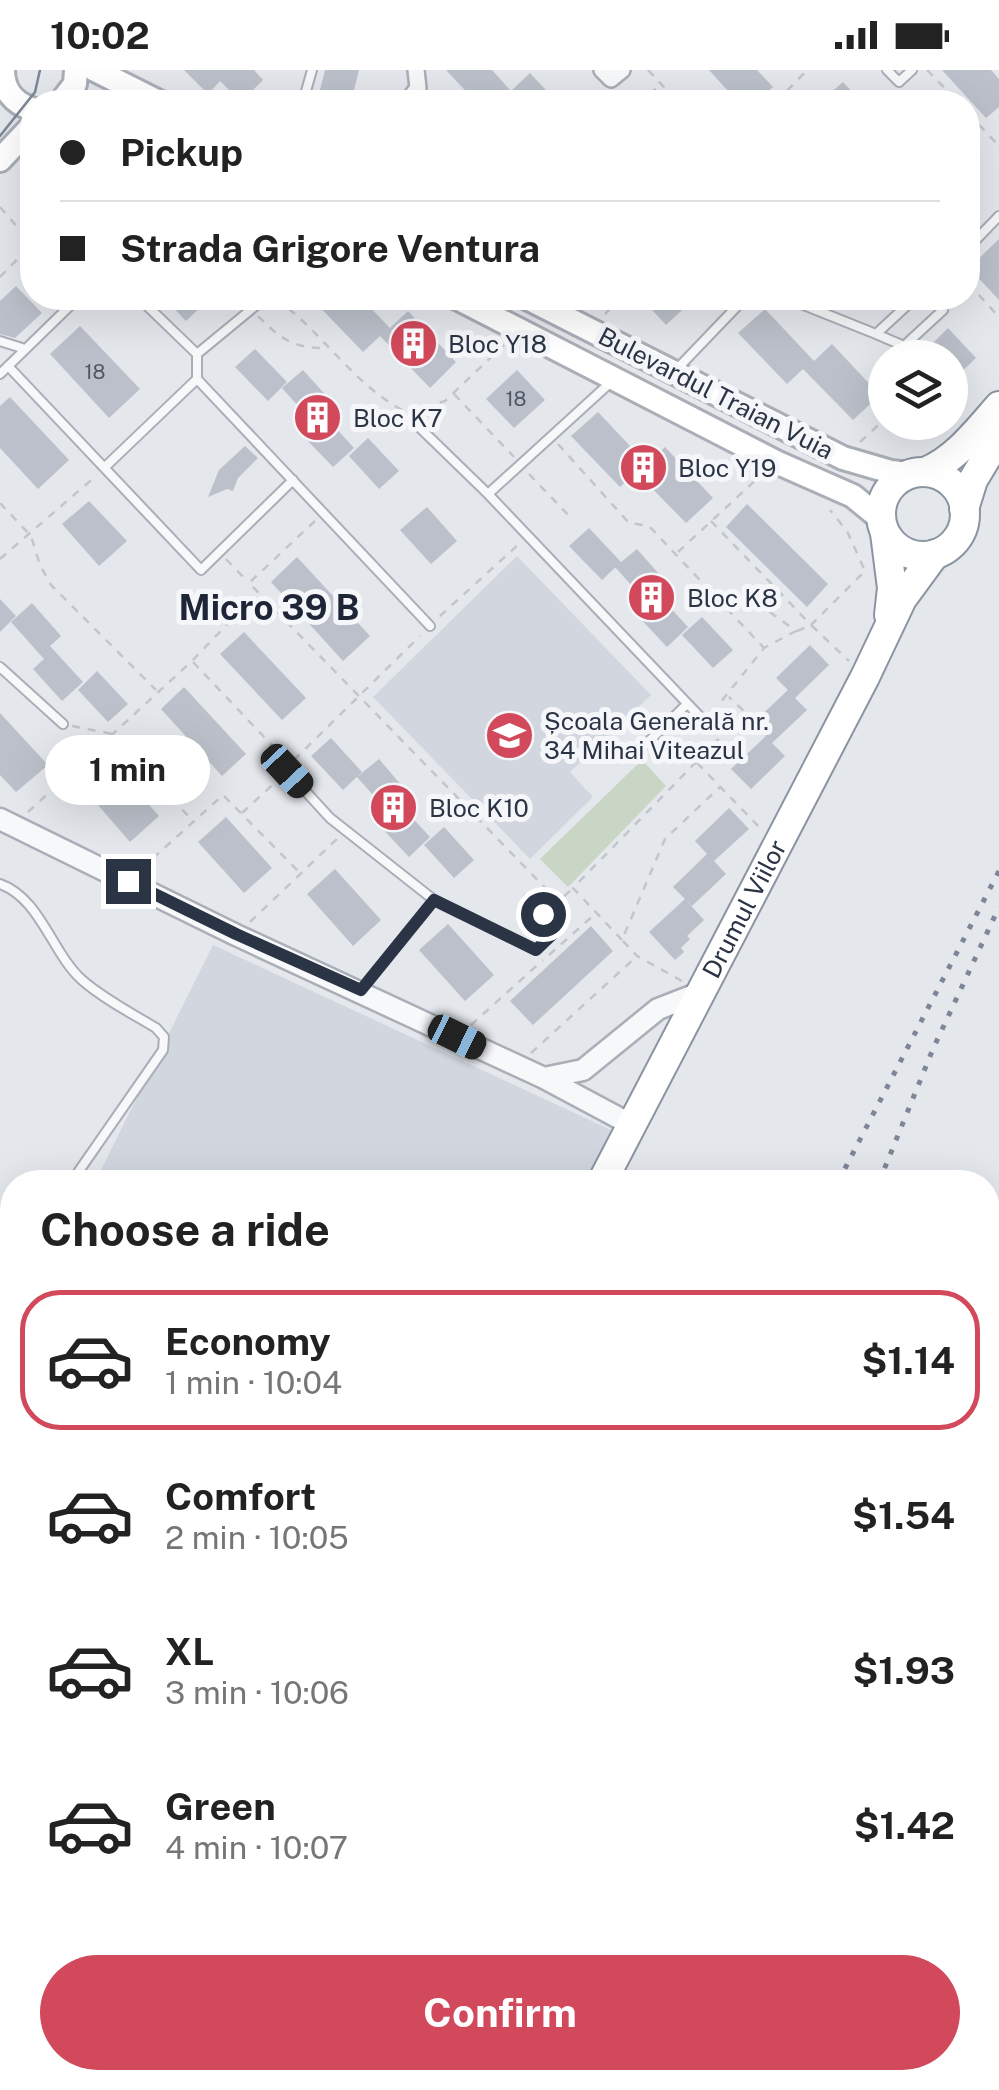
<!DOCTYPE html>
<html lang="en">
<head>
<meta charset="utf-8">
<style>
  :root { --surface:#fff; --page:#f6f6f6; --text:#222; --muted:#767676; --line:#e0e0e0; --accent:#d1495b }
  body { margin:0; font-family:"Public Sans",sans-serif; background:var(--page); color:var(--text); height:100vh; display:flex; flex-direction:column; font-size:38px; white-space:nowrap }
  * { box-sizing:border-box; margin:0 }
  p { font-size:32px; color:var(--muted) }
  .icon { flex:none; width:55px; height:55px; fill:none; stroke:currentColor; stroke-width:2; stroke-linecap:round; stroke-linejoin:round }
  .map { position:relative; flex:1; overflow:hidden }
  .panel { position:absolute; left:0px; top:1100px; width:1000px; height:920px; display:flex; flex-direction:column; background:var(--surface); border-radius:40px 40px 0 0; box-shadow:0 10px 40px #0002 }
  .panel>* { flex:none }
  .top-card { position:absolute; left:20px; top:20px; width:960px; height:220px; border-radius:40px; box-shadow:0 10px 40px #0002; display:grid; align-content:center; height:220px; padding:0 40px; background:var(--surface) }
  .controls { position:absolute; left:868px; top:270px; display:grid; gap:20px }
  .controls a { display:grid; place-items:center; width:100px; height:100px; border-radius:50%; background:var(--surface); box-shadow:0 10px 40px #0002; font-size:50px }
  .end { position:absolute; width:45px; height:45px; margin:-22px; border:12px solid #2b3445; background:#fff; box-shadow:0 0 0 5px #fff }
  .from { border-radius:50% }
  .bubble { position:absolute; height:70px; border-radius:35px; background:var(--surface); box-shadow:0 10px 40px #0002; font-size:32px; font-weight:700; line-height:70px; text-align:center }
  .car { position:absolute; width:30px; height:60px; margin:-30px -15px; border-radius:12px; box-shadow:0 0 8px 2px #0007; background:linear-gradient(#222 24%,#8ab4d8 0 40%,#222 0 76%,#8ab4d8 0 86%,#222 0) }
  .top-card b { display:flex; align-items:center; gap:35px; height:95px; font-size:38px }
  .top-card b+b { border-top:2px solid var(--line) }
  .top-card i { width:25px; height:25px; background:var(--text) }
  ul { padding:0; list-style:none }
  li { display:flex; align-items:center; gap:30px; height:140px; margin:0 20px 15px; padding:0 20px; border:5px solid transparent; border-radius:40px }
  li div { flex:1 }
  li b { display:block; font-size:38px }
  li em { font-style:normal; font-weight:700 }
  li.on { border-color:var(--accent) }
  li>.icon { width:90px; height:90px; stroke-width:1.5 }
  h2 { padding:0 40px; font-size:45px; line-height:120px }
  .action { display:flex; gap:20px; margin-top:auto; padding:20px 40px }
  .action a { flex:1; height:115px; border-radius:60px; background:var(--accent); color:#fff; font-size:40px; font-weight:700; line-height:115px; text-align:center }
  .status { display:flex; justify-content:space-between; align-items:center; height:70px; padding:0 50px; background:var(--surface); direction:ltr }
  .status svg { height:28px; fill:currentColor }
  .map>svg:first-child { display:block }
  .built { fill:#d2d6de }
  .green { fill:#c9d6c5 }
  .building { fill:#bbc0ca }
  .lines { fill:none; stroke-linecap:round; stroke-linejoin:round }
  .service-casing { stroke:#a9aeb7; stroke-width:12 }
  .minor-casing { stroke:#a9aeb7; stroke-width:20 }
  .tertiary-casing { stroke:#a9aeb7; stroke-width:25 }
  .secondary-casing { stroke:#a9aeb7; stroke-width:28 }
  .trunk-casing { stroke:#8b94a3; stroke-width:32 }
  .path { stroke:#c2c5cb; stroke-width:2.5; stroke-dasharray:8 8; stroke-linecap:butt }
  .service { stroke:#f7f8fa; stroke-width:8 }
  .minor { stroke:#f7f8fa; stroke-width:15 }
  .tertiary { stroke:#f7f8fa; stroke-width:20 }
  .secondary { stroke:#fff; stroke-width:22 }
  .trunk { stroke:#fff; stroke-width:28 }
  .tram { stroke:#7d8696; stroke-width:2.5 }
  .rail { stroke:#7d8696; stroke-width:5; stroke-dasharray:5 10; stroke-linecap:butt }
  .route { stroke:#2b3445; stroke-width:12 }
  .labels { text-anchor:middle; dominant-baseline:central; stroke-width:10; stroke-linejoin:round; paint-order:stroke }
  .number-label { font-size:20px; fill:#4f5766 }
  .poi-label { font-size:25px; fill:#2b3445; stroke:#f4f6f9; text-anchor:start }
  .street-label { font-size:25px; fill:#2b3445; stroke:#f4f6f9 }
  .district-label { font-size:35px; font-weight:bold; fill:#1d2536; stroke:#f4f6f9 }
</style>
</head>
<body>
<div class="status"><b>10:02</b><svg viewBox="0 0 49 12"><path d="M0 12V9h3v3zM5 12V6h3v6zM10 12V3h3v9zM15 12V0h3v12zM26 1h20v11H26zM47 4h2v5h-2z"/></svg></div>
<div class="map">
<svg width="999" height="2020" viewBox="0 0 999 2020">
  <rect width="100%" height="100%" fill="#e4e7ec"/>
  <path class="built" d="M 517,486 L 651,625 L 570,702 L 593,727 L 530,789 L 373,627 Z
    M 213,875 L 611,1060 L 584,1112 L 95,1112 Z
    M 0,1636 L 12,1649 L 12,2008 L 115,2008 L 109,2020 L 0,2020 Z"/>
  <path class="green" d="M 642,690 L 666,716 L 568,817 L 540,789 Z"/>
  <path class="building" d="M 184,0 L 254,0 L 263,10 L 241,32 L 220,11 L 212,20 L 204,20 Z
    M 325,0 L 359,0 L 354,20 L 364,32 L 317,32 Z
    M 446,0 L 492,0 L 511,21 L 530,3 L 557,32 L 514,32 L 508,27 L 502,32 L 476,32 Z
    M 709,0 L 757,0 L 773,17 L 756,32 L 738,32 Z
    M 942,0 L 991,0 L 999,9 L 999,37 L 986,48 Z
    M 843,12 L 862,32 L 820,32 Z
    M 655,18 L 668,32 L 638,32 Z
    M 999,169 L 999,230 L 969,198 Z
    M 16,216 L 42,243 L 15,268 L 0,264 L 0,231 Z
    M 164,228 L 210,228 L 186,251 Z
    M 311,228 L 361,228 L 390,258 L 408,241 L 456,292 L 430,318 L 380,266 L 363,282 Z
    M 641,228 L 695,228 L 666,255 Z
    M 765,239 L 814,291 L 832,274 L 880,325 L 853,350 L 803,299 L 787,314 L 738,263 Z
    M 80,256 L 140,319 L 109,348 L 50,284 Z
    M 948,258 L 976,288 L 950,313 L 950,288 L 918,288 Z
    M 255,279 L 287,312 L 268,331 L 235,297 Z
    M 303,300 L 332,332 L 321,342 L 354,378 L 333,397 L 303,366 L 315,355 L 282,318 Z
    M 517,300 L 545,330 L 514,358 L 486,329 Z
    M 10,327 L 69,390 L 38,419 L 0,378 L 0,336 Z
    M 598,342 L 647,394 L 665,377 L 713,428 L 686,453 L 636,402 L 620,417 L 571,366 Z
    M 368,368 L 399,401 L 379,419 L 349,386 Z
    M 245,376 L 258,388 L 238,408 L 233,421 L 227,419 L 208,427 L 219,400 Z
    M 89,431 L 127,471 L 99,496 L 62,454 Z
    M 747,434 L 828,514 L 807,537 L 726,457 Z
    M 427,437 L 457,471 L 431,494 L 400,460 Z
    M 589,458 L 621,492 L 602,510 L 569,476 Z
    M 637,479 L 666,512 L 655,521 L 688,557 L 667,577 L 637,545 L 648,534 L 615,497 Z
    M 297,487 L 370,566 L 343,591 L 271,512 Z
    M 0,529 L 16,546 L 0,562 Z
    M 32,533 L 61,566 L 50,576 L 83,612 L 62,631 L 33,599 L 44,589 L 11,552 Z
    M 702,547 L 733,580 L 713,598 L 682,565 Z
    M 244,562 L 306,628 L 282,650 L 220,584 Z
    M 810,575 L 829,595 L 795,628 L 807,640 L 772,673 L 785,686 L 751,719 L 731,699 L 766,666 L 753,653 L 788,620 L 776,608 Z
    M 97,601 L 128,634 L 108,652 L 78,620 Z
    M 184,617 L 246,684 L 222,706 L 161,639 Z
    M 0,643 L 48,695 L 16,722 L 0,705 Z
    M 331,668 L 362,702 L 343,720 L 311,686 Z
    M 379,689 L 407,722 L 397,731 L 430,767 L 409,787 L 379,755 L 390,744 L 357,707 Z
    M 113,695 L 159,746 L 130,772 L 85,720 Z
    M 729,738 L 749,759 L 714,791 L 726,804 L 692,836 L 673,817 L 707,784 L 695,771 Z
    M 226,747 L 272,798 L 244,823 L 198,772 Z
    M 444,757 L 474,790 L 454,808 L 424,775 Z
    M 335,799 L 381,850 L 353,876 L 307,824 Z
    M 685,829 L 704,850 L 687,866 L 690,869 L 681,878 L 684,882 L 675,890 L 649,862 Z
    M 448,854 L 494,905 L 465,931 L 419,880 Z
    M 591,856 L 613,881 L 533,955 L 510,931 Z
    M 988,1787 L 999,1800 L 999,1845 L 988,1833 Z"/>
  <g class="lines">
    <defs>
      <path id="service" d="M 887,0 L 899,12 L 912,0
        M 418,18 L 431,32
        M 303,32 L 312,0
        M 968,178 L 999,146
        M 139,228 L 197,284 L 265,228
        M 786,228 L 876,264 L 915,228
        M 876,264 L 904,276 L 943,240 L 940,228
        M 0,271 L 25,279
        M 197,284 L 197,309 L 430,556
        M 8,296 L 201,500 L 293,410
        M 677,299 L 745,228
        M 0,304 L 78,228
        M 418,356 L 488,424 L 704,651
        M 105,397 L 197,309
        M 488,424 L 611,312
        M 0,597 L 63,654
        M 644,676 L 687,634
        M 287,701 L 330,748 L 434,830
        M 0,814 C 40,828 52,883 82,910 C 104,929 131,943 156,958 L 164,967 L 163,980 L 72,1111
        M 361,920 L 434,830 L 536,880 L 557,860 L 528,829
        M 0,1146 L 12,1145
        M 0,1701 L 12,1714
        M 999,1712 L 999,1729
        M 0,1745 L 12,1758
        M 11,1970 L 12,1968
        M 642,2020 L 655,2008"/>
      <path id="minor" d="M 602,0 L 611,9 L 622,0
        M 407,32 L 418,18 L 416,0"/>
      <path id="tertiary" d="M 0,749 L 236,865 L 544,1008 L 632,1055
        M 544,1008 L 583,1000 L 658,939 L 702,922"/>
      <path id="secondary" d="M 3,0 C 3,20 13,33 32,39
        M 95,0 L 159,32
        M 61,32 L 75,14 L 76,0
        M 0,90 L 32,56
        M 457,228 L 776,392 L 853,426 L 881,449
        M 527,228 L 843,388 L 891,402 L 911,404"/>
      <g id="trunk">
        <path d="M 925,402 C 956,389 977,361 999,336"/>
        <circle cx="923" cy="444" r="42"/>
        <path d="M 964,439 L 973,410 L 999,367"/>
        <path d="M 885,463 L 892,518 L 889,545"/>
        <path id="s1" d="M 602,1112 L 865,607 L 902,529 L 935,484"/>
        <path d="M 132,2020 L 138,2008"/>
      </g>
    </defs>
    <use href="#service" class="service-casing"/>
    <use href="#minor" class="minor-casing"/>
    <use href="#tertiary" class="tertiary-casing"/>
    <use href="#secondary" class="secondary-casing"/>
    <use href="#trunk" class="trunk-casing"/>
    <path class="path" d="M 648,0 L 678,32
      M 927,0 L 958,32
      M 904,22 L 908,32
      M 776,32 L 807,0
      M 968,43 L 999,76
      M 0,137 L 32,174
      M 0,207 L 31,175
      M 968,213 L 999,247
      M 276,229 C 323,262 354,316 406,342 L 445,331 L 504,275
      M 605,244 L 621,228
      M 258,246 C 280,269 295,279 328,278
      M 454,324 L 514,387
      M 860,372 L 885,349
      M 558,374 L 629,453 L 649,456 L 764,578
      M 529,404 L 573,450
      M 0,433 L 31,466 L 40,495 L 51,515 L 156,620
      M 315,451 L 249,513 L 558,831
      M 711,451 L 811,555 L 865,501 L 847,461 L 830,440
      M 678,482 L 760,406
      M 0,489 L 97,405
      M 226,489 L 248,512
      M 440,546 L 519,474
      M 797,561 L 811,555 L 849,591
      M 193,592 L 284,688
      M 712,643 L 764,578 L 796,561 L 767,540
      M 72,656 L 112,664 L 191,749
      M 294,690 L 420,566
      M 697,693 L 761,759
      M 28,742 L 192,591 L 257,523
      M 242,743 L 280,708
      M 141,799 L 223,725 L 302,805
      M 552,837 L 572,819
      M 250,852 L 338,768
      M 622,870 L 573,818 L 745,642 L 729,627
      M 549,885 L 595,844
      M 682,911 L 637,886 L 622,870 L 665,769 L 720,717
      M 471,955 L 543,890
      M 531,983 L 636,887"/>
    <use href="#service" class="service"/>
    <use href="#minor" class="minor"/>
    <use href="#tertiary" class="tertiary"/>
    <use href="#secondary" class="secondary"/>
    <use href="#trunk" class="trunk"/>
    <path class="tram" d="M 0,66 L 35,22 L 40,0"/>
    <path class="rail" d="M 838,1112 L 999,801
      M 879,1112 L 933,979 L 999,837"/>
  </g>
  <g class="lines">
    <path class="route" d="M 128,811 L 236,864 L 361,920 L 434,830 L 536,880 L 557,860 L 543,844"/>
  </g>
  <defs>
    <symbol id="building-disc" viewBox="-11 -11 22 22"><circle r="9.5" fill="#d1495b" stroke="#f4f6f9"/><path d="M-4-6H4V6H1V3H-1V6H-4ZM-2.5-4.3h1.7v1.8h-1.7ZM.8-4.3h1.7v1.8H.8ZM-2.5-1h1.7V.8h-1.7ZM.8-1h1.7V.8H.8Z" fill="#fff"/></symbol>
    <symbol id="school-disc" viewBox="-11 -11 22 22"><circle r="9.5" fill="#d1495b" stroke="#f4f6f9"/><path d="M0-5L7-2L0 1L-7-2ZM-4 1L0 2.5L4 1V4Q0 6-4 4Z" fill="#fff"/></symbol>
  </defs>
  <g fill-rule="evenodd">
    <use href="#building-disc" x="386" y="246" width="55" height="55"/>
    <use href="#building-disc" x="290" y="320" width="55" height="55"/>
    <use href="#building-disc" x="616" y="370" width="55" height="55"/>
    <use href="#building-disc" x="624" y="500" width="55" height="55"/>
    <use href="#school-disc" x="482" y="638" width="55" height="55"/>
    <use href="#building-disc" x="366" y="710" width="55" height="55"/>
  </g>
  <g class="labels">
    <g class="number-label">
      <text x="95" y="302">18</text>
      <text x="516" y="329">18</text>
    </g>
    <g class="poi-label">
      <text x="448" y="274">Bloc Y18</text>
      <text x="353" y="348">Bloc K7</text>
      <text x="678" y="398">Bloc Y19</text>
      <text x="687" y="528">Bloc K8</text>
      <text x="544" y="651">Școala Generală nr.<tspan x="544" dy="29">34 Mihai Viteazul</tspan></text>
      <text x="429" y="738">Bloc K10</text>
    </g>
    <g class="street-label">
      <text transform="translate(716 323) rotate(27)">Bulevardul Traian Vuia</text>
      <text stroke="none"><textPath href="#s1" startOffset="308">Drumul Viilor</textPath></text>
    </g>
    <g class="district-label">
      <text x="269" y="537">Micro 39 B</text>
    </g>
  </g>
</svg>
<div class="controls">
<a><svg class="icon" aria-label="layers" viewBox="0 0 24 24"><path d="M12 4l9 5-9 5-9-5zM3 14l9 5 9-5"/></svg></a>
</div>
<i class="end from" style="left:543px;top:844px"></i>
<i class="end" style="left:128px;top:811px"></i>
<div class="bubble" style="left:45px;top:665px;width:165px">1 min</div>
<i class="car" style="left:287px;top:701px;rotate:137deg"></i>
<i class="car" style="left:457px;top:967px;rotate:116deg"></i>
<div class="top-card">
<b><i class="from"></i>Pickup</b>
<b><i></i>Strada Grigore Ventura</b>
</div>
<section class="panel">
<h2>Choose a ride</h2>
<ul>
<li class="on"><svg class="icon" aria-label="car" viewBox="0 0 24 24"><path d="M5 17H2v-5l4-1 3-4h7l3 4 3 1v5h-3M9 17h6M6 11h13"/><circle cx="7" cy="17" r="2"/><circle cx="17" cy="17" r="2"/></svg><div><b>Economy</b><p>1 min · 10:04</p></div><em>$1.14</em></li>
<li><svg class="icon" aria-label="car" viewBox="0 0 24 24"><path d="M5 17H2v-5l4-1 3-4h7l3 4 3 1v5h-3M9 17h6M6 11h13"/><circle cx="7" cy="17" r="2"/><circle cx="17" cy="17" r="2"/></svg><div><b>Comfort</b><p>2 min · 10:05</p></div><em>$1.54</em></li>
<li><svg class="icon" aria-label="car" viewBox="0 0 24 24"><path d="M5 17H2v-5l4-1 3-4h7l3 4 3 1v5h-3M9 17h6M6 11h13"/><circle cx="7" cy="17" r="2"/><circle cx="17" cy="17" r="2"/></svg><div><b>XL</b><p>3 min · 10:06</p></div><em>$1.93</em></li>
<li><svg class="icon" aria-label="car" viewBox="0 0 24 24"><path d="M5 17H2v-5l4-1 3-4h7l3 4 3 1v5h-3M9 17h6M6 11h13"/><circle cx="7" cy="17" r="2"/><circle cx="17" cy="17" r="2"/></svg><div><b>Green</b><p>4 min · 10:07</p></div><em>$1.42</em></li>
</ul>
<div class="action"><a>Confirm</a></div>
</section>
</div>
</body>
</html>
